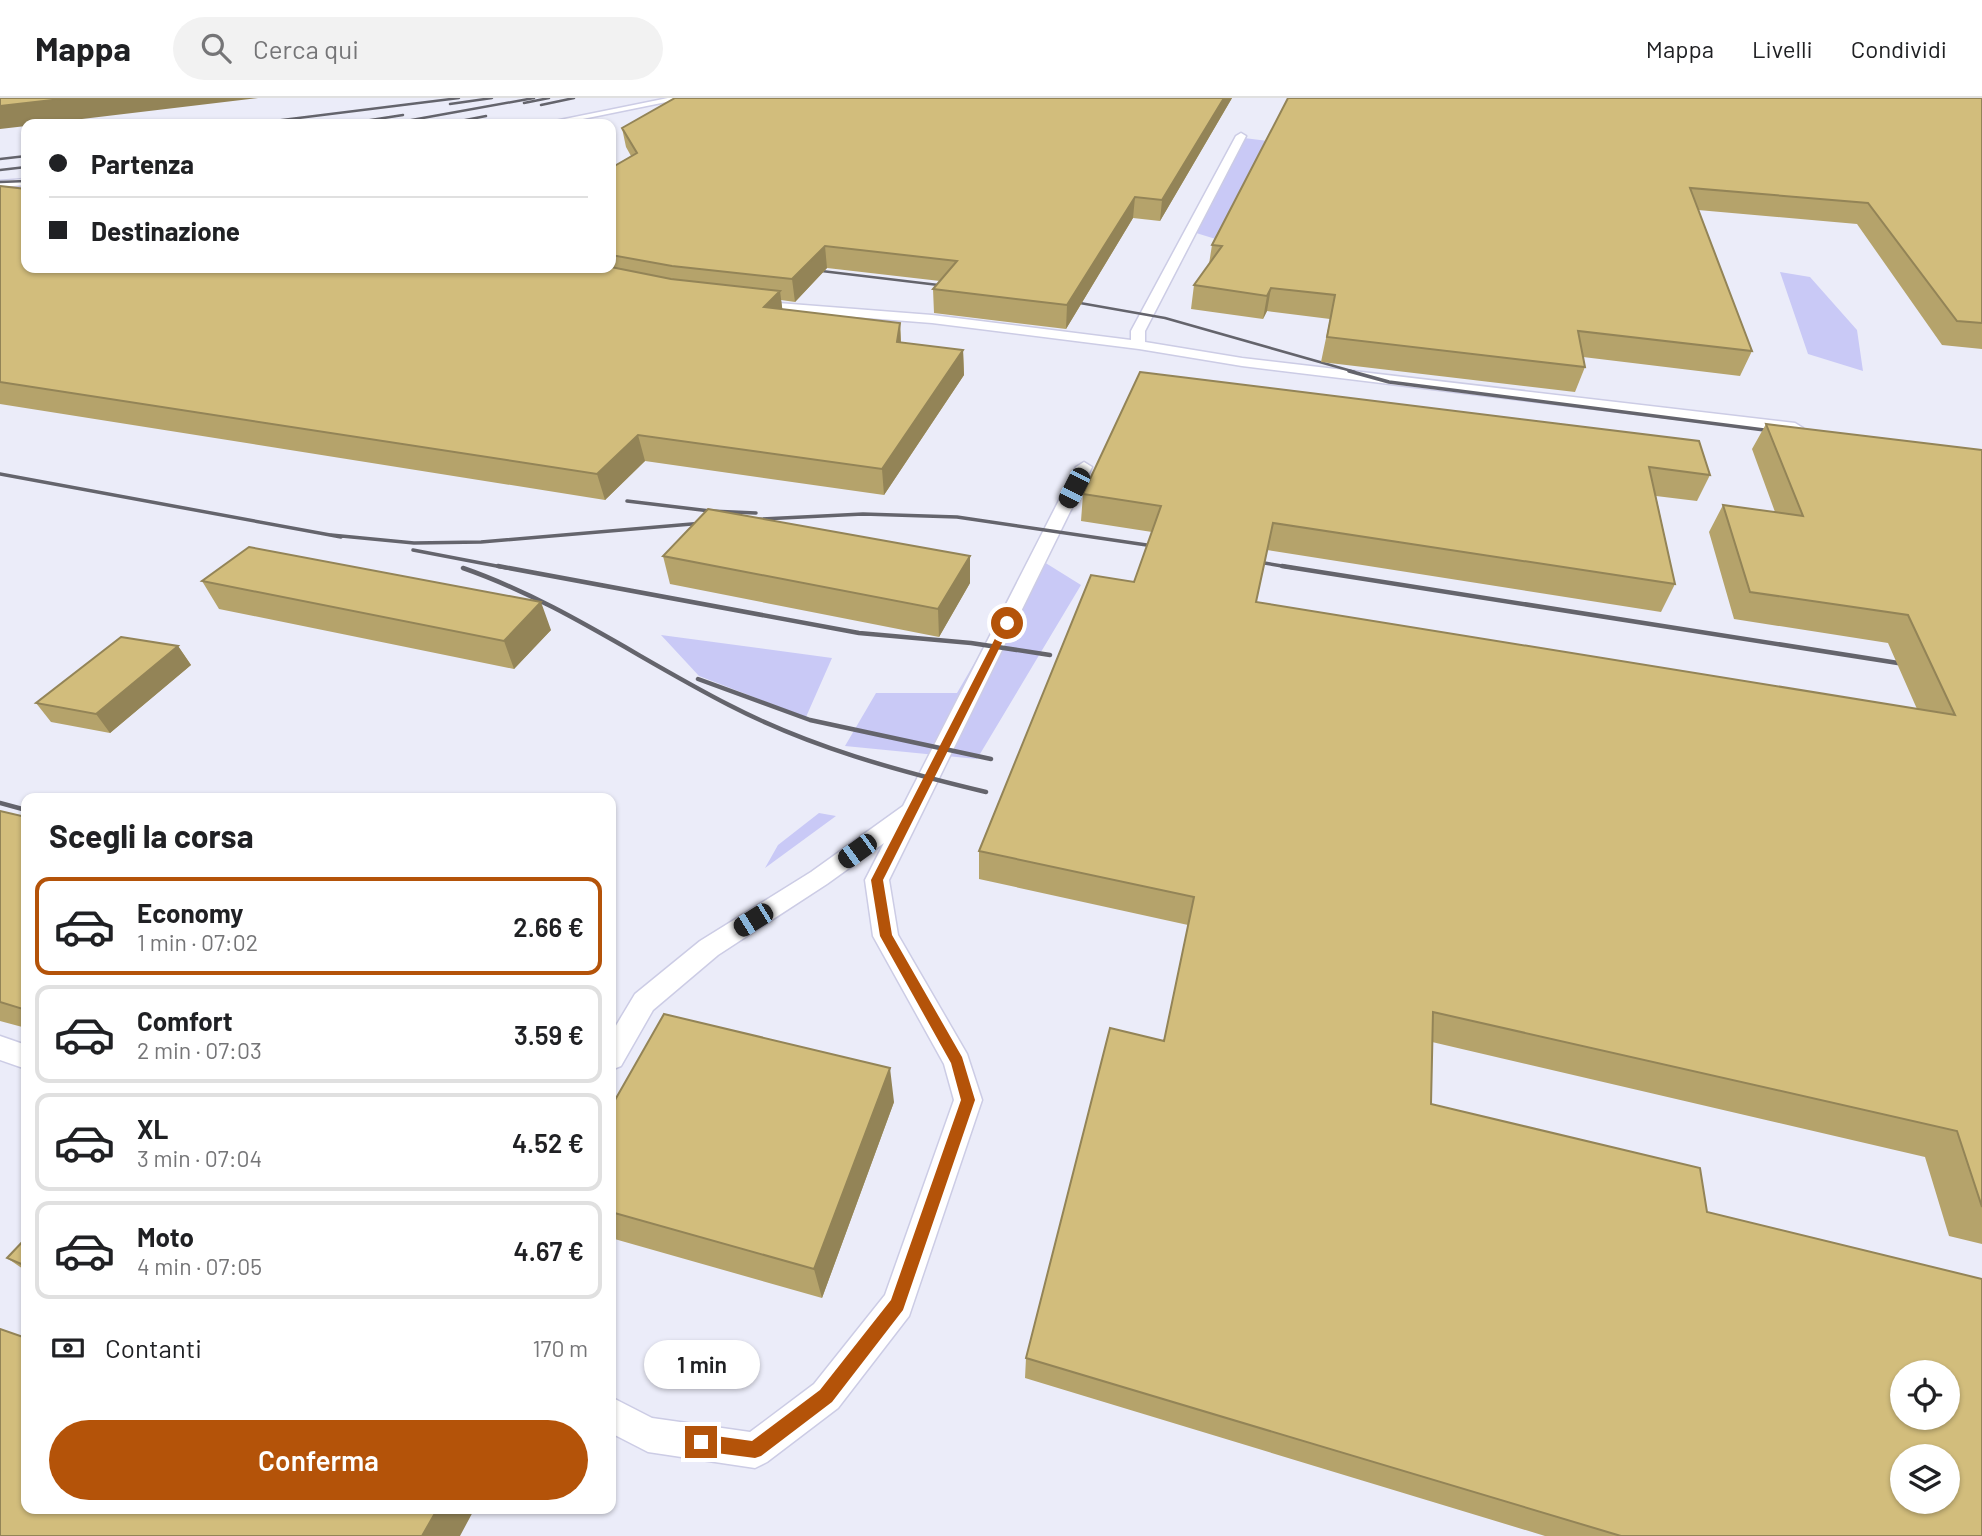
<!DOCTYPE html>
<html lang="it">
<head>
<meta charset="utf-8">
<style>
  :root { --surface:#fff; --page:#f2f2f2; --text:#202124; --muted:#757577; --line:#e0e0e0; --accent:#b45309 }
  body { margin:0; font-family:Barlow,sans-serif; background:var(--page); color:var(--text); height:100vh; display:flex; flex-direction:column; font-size:26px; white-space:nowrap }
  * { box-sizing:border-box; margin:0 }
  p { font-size:23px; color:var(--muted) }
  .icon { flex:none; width:38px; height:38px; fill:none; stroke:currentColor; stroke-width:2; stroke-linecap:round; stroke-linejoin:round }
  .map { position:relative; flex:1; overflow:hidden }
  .panel { position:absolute; left:21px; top:695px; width:595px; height:721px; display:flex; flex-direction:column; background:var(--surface); border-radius:14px; box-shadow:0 2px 5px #0004 }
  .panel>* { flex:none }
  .hud { position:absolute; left:21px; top:21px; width:595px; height:154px; border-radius:14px; box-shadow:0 2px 5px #0004; display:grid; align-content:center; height:154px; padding:0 28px; background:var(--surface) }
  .buttons { position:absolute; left:1890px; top:1262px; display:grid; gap:14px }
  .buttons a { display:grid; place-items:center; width:70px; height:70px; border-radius:50%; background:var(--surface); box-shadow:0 2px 5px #0004; font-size:35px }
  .end { position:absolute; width:32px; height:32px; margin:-16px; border:9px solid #b45309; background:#fff; box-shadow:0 0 0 4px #fff }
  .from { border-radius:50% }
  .bubble { position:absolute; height:49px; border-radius:24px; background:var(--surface); box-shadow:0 2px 5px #0004; font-size:23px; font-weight:600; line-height:49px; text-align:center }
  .car { position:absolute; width:21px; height:42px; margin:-21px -10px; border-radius:9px; box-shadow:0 0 5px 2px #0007; background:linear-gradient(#222 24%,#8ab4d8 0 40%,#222 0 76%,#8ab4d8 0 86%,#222 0) }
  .hud b { display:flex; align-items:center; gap:24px; height:66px; font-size:26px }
  .hud b+b { border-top:2px solid var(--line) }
  .hud i { width:18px; height:18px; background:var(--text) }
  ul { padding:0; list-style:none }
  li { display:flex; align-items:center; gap:21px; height:98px; margin:0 14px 10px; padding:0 14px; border:4px solid var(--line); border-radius:14px }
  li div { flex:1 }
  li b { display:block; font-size:26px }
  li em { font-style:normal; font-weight:600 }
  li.selected { border-color:var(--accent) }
  li>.icon { width:63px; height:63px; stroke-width:1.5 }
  h2 { padding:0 28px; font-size:32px; line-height:84px }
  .pay { display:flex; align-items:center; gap:18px; height:77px; padding:0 28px; font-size:26px }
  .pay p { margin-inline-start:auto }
  .cta { display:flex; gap:14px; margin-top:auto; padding:14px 28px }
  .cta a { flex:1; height:80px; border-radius:42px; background:var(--accent); color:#fff; font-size:28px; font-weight:600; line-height:80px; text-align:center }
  header { display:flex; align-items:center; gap:42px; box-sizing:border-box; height:98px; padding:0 35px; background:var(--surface); border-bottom:2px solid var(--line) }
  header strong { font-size:33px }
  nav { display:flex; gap:38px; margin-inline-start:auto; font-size:24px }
  .search { width:490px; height:63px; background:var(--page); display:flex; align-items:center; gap:18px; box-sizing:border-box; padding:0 24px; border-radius:38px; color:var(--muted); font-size:26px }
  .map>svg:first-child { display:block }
  .built { fill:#ebecf9; fill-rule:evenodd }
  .green { fill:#c9c9f6 }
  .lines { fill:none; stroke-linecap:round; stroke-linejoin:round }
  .service-casing { stroke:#cccce5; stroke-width:3 }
  .service { fill:#fff; fill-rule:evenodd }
  .rail-far2 { stroke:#64646c; stroke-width:2.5 }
  .rail-far1 { stroke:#64646c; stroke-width:3.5 }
  .rail { stroke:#64646c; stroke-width:4.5 }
  .wall { fill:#b5a36b }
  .shaded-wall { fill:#938457 }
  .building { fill:#d2bd7c; stroke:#938457; stroke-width:2; fill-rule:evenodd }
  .route { fill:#b45309 }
</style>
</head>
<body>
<header>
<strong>Mappa</strong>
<div class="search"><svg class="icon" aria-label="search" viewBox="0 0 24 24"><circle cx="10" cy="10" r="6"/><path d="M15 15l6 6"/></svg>Cerca qui</div>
<nav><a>Mappa</a><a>Livelli</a><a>Condividi</a></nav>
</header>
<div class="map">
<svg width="1982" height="1438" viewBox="0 0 1982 1438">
  <rect width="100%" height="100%" fill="#f8f8fd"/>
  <path class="built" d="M 0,0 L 1982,0 L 1982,1438 L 0,1438 ZM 26,26 L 611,26 L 611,170 L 26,170 ZM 26,700 L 611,700 L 611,1410 L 26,1410 ZM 1902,1274 L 1948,1274 L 1948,1320 L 1902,1320 ZM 1902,1358 L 1948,1358 L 1948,1404 L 1902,1404 Z"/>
  <path class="green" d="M 1236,39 L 1268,43 L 1222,143 L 1193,134 Z
    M 1780,174 L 1810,179 L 1857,232 L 1863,273 L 1808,256 Z
    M 1036,459 L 1081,487 L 977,661 L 845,648 L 876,595 L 957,595 Z
    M 661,537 L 832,560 L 806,619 L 699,578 Z
    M 819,715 L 836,718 L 765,770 L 778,747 Z"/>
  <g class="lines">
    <defs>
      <path id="service" d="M 668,0 L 686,0 L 558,26 L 540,26 Z
        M 1241,35 L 1246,38 L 1145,233 L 1145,244 L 1242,260 L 1795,325 L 1803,330 L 1795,335 L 1242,268 L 1139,251 L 932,225 L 751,211 L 745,207 L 751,203 L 932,217 L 1131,242 L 1131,233 L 1236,38 Z
        M 26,81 L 26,87 L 0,89 L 0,83 Z
        M 1084,364 L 1092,369 L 889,782 L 898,837 L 967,956 L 982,1002 L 909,1218 L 838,1310 L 767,1364 L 755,1370 L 648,1354 L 611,1335 L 611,1299 L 652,1320 L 750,1334 L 814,1286 L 885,1197 L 954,1002 L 944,966 L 873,838 L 865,782 L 884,745 L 827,786 L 718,857 L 653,912 L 621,968 L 611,972 L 611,936 L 635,896 L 700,843 L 811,774 L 903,708 L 1076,369 Z
        M 0,938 L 26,947 L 26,971 L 0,962 Z"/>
    </defs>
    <use href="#service" class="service-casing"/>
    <use href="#service" class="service"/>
    <path class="rail-far2" d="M 524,5 L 549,0
      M 450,6 L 492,0
      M 541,7 L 574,0
      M 395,25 L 534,0
      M 250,26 L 459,0
      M 345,26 L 403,17
      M 445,26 L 486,18
      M 0,61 L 26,58
      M 0,72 L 26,69
      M 0,84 L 26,83
      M 805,171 L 955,189
      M 1063,202 L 1165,220 L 1355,274"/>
    <path class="rail-far1" d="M 1349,273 L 1389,284 L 1780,334
      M 0,376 L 341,439
      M 627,403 L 710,413 L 756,415
      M 742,422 L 863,416 L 957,419 L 1167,450
      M 331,437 L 414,445 L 481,444 L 715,424
      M 413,452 L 507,470
      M 1246,462 L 1294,470"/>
    <path class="rail" d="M 498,468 L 859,535 L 971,545 L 1050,557
      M 1282,468 L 1917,568
      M 463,470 C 558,503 639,561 729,607 C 810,649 898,673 986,694
      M 698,581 L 810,622 L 991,661
      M 0,705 L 26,712"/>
  </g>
  <path class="wall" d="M 675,0 L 1232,0 L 1160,123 L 1133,120 L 1066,231 L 934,215 L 933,191 L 940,183 L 827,170 L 795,204 L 781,202 L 782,211 L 900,225 L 901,245 L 963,252 L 964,277 L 884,397 L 645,363 L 605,402 L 0,306 L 0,88 L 26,170 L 611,170 L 611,70 L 631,58 L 626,49 L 622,30 Z
    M 1982,0 L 1982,251 L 1942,247 L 1857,126 L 1698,112 L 1752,253 L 1740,278 L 1583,259 L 1585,269 L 1575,294 L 1321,264 L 1330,221 L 1267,213 L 1263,221 L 1191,211 L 1194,187 L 1209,166 L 1212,147 Z
    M 1766,326 L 1982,352 L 1982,1146 L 1949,1138 L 1925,1059 L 1432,944 L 1431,1006 L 1707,1114 L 1982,1438 L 1545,1438 L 1025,1280 L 1026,1260 L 1164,943 L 1188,827 L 979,781 L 979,753 L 1134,484 L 1152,434 L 1081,423 L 1083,396 L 1699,343 L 1710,377 L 1697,403 L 1656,398 L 1675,486 L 1661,514 L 1267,452 L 1256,504 L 1917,611 L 1888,545 L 1734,521 L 1709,434 L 1723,407 L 1775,414 L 1752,351 Z
    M 663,458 L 970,485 L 939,539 L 670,486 Z
    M 202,483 L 551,532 L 514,571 L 219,511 Z
    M 178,548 L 191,567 L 110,635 L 51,624 L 36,605 Z
    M 0,713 L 26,719 L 26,930 L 0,923 Z
    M 894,1004 L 822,1200 L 611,1140 L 611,1009 Z
    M 26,1140 L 26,1173 L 7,1160 Z"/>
  <path class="shaded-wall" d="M 70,0 L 258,0 L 40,26 L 26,26 L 26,28 L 0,31 L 0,8 Z
    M 1224,0 L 1232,0 L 1160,123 L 1162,102 Z
    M 1135,99 L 1133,120 L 1066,231 L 1067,207 Z
    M 825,148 L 827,170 L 795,204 L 792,181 Z
    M 1271,190 L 1267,213 L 1263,221 L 1267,198 Z
    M 780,193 L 783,216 L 764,209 Z
    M 900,225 L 901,248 L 897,244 Z
    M 963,252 L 964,277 L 884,397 L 882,371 Z
    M 638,337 L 645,363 L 605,402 L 597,376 Z
    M 970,458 L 970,485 L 939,539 L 938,511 Z
    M 541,504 L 551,532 L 514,571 L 504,543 Z
    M 178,548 L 191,567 L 110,635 L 96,616 Z
    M 890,970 L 894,1004 L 822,1200 L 814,1171 Z
    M 438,1410 L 475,1410 L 460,1438 L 422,1438 Z"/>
  <path class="building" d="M 0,0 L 70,0 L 0,8 Z
    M 675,0 L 1224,0 L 1162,102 L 1135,99 L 1067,207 L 933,191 L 957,163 L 825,148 L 792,181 L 672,168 L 611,157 L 611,70 L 637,55 L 622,30 Z
    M 1288,0 L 1982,0 L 1982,225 L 1957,223 L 1868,105 L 1690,90 L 1752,253 L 1578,233 L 1585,269 L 1327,239 L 1335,197 L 1271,190 L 1267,198 L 1194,187 L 1222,148 L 1212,147 Z
    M 0,88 L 26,91 L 26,170 L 611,169 L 671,181 L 780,193 L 764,209 L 900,225 L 897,244 L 963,252 L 882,371 L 638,337 L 597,376 L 0,284 Z
    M 1140,274 L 1699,343 L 1710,377 L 1649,369 L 1675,486 L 1273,425 L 1256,504 L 1955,617 L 1908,517 L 1750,494 L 1723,407 L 1803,418 L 1766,326 L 1982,352 L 1982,1109 L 1957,1033 L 1433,914 L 1431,1006 L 1700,1070 L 1707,1114 L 1982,1181 L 1982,1438 L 1621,1438 L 1026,1260 L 1110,930 L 1164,943 L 1194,799 L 979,753 L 1091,477 L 1134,484 L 1161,408 L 1083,396 ZM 1902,1274 L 1948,1274 L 1948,1320 L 1902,1320 ZM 1902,1358 L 1948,1358 L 1948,1404 L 1902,1404 Z
    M 708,411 L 970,458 L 938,511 L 663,458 Z
    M 249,449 L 541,504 L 504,543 L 202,483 Z
    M 121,539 L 178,548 L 96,616 L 36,605 Z
    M 0,713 L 26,719 L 26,912 L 0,904 Z
    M 664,916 L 890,970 L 814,1171 L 611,1114 L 611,1009 Z
    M 26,1140 L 26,1168 L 7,1160 Z
    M 0,1231 L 26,1240 L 26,1410 L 438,1410 L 422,1438 L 0,1438 Z"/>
  <path class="route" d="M 1004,523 L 1012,525 L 883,782 L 892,837 L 962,959 L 975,1002 L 903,1212 L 832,1304 L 761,1358 L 755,1360 L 701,1353 L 695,1351 L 692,1344 L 695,1338 L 701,1336 L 752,1343 L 820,1292 L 891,1202 L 961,1002 L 951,965 L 880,838 L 871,782 Z"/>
</svg>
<div class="buttons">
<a><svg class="icon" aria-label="locate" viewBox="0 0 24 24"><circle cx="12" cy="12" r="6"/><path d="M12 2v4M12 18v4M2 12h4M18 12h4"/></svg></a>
<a><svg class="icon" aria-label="layers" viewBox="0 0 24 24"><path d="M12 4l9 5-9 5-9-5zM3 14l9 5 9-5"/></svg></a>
</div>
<i class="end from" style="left:1007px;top:525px"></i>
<i class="end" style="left:701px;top:1344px"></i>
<div class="bubble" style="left:644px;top:1242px;width:116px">1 min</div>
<i class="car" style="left:1074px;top:390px;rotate:207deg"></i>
<i class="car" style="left:857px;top:753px;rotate:234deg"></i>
<i class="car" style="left:753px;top:822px;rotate:238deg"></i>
<div class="hud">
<b><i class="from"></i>Partenza</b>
<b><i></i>Destinazione</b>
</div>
<section class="panel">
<h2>Scegli la corsa</h2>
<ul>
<li class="selected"><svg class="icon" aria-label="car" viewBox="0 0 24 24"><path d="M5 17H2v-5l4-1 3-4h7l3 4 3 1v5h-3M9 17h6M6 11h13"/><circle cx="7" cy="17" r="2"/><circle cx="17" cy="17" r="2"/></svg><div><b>Economy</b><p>1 min · 07:02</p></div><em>2.66 €</em></li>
<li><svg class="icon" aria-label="car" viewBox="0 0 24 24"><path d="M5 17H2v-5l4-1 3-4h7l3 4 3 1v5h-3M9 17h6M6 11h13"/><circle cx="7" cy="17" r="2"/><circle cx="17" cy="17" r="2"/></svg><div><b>Comfort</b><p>2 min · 07:03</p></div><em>3.59 €</em></li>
<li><svg class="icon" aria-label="car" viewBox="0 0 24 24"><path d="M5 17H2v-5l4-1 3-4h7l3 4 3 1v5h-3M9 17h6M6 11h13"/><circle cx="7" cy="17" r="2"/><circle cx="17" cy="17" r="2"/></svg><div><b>XL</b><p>3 min · 07:04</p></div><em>4.52 €</em></li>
<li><svg class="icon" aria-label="car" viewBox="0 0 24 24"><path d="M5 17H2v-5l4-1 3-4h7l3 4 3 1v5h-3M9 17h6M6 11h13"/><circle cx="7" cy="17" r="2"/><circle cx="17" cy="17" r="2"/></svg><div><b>Moto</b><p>4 min · 07:05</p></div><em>4.67 €</em></li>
</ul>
<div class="pay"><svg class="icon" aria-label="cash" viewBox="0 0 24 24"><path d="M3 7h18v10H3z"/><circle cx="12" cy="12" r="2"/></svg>Contanti<p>170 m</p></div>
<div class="cta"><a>Conferma</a></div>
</section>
</div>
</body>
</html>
